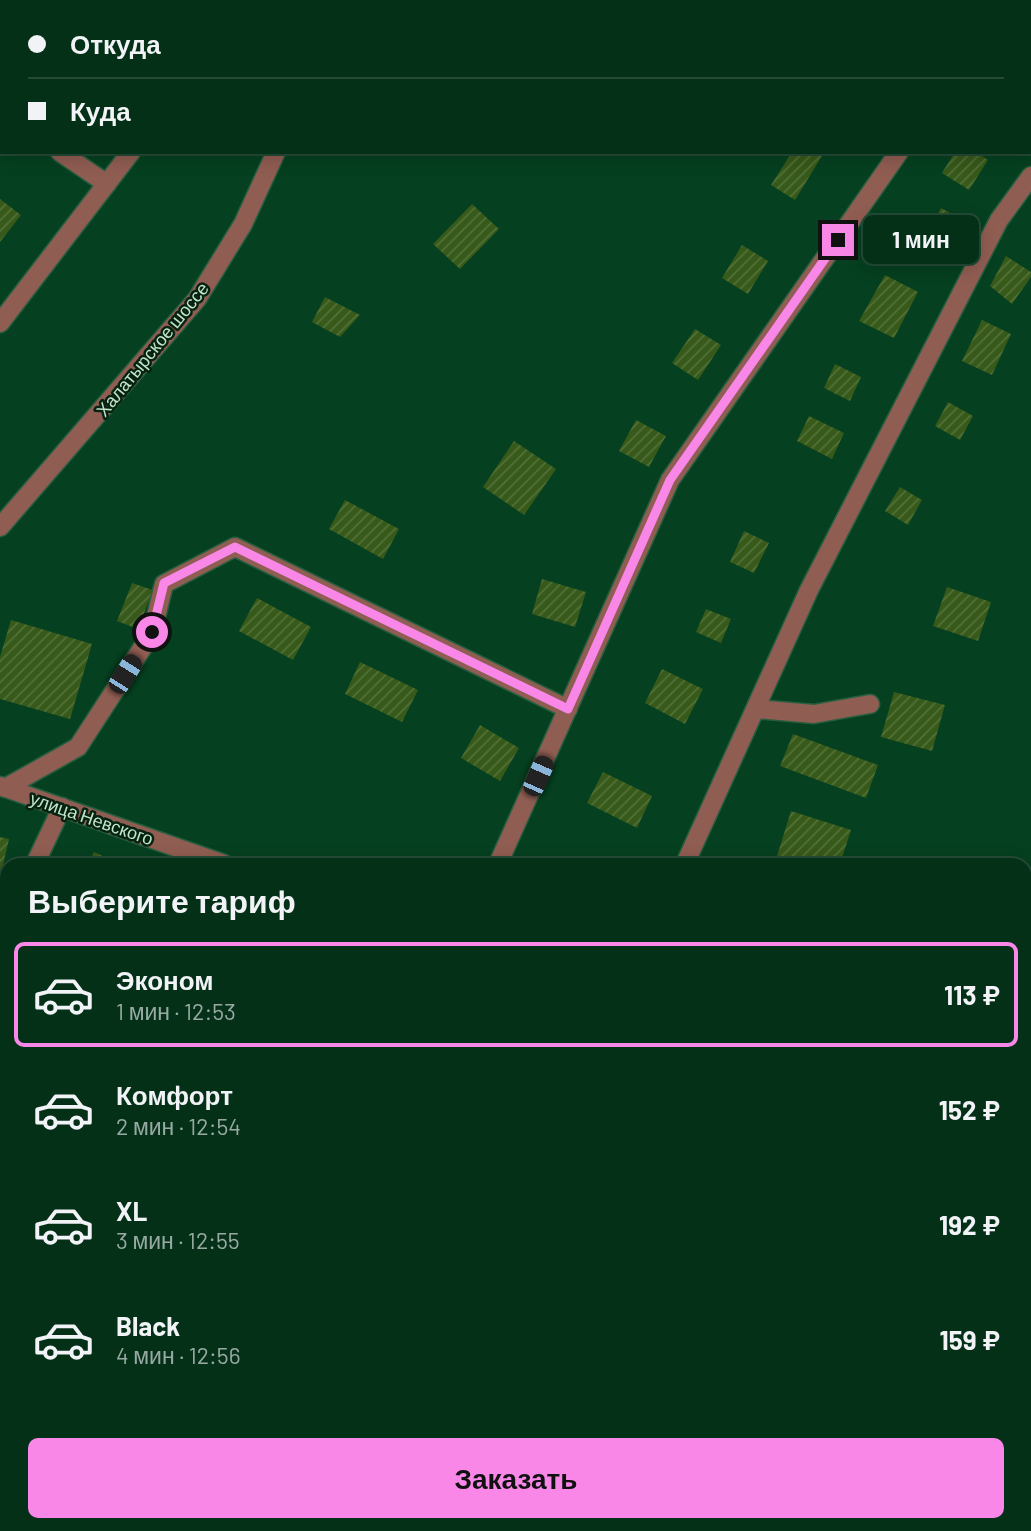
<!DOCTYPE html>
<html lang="ru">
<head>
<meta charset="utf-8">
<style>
  :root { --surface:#043018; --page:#0d3821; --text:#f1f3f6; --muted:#97a9a2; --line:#254b37; --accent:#f987e8 }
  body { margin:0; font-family:Barlow,sans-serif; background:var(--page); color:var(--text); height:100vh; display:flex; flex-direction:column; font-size:26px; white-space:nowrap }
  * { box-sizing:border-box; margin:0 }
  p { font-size:23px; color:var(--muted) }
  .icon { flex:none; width:38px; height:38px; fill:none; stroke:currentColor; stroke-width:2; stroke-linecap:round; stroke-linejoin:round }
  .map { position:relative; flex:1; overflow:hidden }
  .details { position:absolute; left:0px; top:858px; width:1032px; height:674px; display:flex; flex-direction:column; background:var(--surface); border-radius:21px 21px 0 0; box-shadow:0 4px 18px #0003,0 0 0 2px var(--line) }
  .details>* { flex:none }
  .guide { position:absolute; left:0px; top:0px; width:1032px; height:154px; box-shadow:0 4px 18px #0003,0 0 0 2px var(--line); display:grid; align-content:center; height:154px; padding:0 28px; background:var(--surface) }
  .end { position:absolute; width:32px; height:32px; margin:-16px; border:9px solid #f987e8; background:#111; box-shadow:0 0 0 4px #111 }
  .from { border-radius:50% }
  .bubble { position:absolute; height:49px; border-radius:10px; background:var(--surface); box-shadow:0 4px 18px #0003,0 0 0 2px var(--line); font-size:23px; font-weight:700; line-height:49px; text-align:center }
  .car { position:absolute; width:21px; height:42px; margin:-21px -10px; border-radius:9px; box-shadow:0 0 5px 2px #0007; background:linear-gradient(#222 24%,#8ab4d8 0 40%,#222 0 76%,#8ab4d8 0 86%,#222 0) }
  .guide b { display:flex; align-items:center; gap:24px; height:66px; font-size:26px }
  .guide b+b { border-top:2px solid var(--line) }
  .guide i { width:18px; height:18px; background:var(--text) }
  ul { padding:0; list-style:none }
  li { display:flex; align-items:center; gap:21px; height:105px; margin:0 14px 10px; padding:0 14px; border:4px solid transparent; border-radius:10px }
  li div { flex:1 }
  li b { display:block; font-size:26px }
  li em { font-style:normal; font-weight:700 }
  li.active { border-color:var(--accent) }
  li>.icon { width:63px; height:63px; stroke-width:1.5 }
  h2 { padding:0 28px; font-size:32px; line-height:84px }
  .action { display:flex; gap:14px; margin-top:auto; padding:14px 28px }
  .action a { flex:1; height:80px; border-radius:10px; background:var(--accent); color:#111; font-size:28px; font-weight:700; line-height:80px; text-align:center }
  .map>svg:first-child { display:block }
  .built { fill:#0c4d2a }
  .green { fill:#265837 }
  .forest { fill:url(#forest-firs) }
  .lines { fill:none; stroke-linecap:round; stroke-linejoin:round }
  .taxiway { stroke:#497b5d; stroke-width:68 }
  .building { fill:url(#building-hatch) }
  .minor-casing { stroke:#275e3f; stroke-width:21 }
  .minor { stroke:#905d52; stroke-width:18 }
  .route { stroke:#f987e8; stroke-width:9 }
  .labels { text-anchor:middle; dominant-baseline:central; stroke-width:5; stroke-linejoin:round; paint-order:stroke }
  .street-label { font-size:18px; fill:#c2e4ca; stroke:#052310 }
</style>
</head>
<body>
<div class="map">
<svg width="1031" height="1531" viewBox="0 0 1031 1531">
  <defs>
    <pattern id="forest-firs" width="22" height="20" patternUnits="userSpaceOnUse" patternTransform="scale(1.75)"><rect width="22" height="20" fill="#36774d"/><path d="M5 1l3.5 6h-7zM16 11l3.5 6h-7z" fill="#5b916d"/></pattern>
    <pattern id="building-hatch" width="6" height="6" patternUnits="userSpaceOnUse" patternTransform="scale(1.75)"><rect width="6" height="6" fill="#375919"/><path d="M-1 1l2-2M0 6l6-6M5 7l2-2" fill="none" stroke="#527139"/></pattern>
  </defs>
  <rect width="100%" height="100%" fill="#054020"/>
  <path class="built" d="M 0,1077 L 7,1081 L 7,1524 L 580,1524 L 593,1531 L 0,1531 Z"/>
  <path class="green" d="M 0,1455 L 7,1458 L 7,1524 L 147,1524 L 161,1531 L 0,1531 Z"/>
  <path class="forest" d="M 1026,1130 L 1031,1132 L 1031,1531 L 551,1531 L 533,1524 L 1026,1524 Z"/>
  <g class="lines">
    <path class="taxiway" d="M 0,1162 L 7,1149
      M 0,1334 L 7,1338
      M 219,1531 L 223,1524"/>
  </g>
  <path class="building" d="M 792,152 L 816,152 L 822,156 L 795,200 L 771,185 Z
    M 955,152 L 976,152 L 988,160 L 969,190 L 942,173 Z
    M 0,199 L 21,215 L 0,242 Z
    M 472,204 L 499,229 L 460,269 L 433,244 Z
    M 941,208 L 962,219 L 954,236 L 932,225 Z
    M 742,245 L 768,261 L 748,294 L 722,278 Z
    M 1006,256 L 1031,272 L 1031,277 L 1012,304 L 990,286 Z
    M 885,275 L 918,292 L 894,338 L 859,321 Z
    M 325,297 L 360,315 L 340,337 L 312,322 Z
    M 982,320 L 1011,334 L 992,375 L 962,361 Z
    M 695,329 L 721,345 L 698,380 L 672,363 Z
    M 835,364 L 861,377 L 850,401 L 824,388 Z
    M 948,402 L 973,416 L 960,440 L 935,426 Z
    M 809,416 L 844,433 L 832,459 L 797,441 Z
    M 636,420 L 666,436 L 649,467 L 619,451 Z
    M 514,441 L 556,469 L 524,515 L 483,487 Z
    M 900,487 L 922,500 L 908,525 L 885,511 Z
    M 345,500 L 399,529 L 383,559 L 329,529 Z
    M 744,531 L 769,543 L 754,573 L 730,562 Z
    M 542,579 L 586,592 L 575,627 L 532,614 Z
    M 132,583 L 153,590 L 138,629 L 117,621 Z
    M 947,587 L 991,602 L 978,641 L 933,626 Z
    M 257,598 L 311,627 L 293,660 L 239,631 Z
    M 706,609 L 731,619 L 721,643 L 696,632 Z
    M 11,620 L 92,644 L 70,719 L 0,699 L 0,657 Z
    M 360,662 L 418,690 L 402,722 L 345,694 Z
    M 662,669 L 703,689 L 685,724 L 645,703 Z
    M 894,692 L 945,705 L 932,751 L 881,737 Z
    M 480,725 L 519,748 L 500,781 L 461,758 Z
    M 793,734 L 878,765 L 866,798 L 780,766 Z
    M 603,772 L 652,796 L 637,828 L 587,803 Z
    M 791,811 L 851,830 L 840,864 L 805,864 L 777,856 Z
    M 0,837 L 9,839 L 1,874 L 0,874 Z
    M 94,852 L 119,864 L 88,864 Z
    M 3,1059 L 7,1061 L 7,1075 L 0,1071 L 0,1064 Z"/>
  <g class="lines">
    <defs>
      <path id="minor" d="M 61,0 L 63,2
        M 316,0 L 320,2
        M 243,2 L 244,0
        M 338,2 L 339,0
        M 862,2 L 862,0
        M 0,113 L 2,114
        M 60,152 L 107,184
        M 0,323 L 131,152
        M 0,527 L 197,299 L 243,224 L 276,152
        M 756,709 L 814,714 L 870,704
        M 0,786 L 224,864
        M 5,788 L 78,747 L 152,633 L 164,584 L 235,547 L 568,709
        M 35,864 L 62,807
        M 498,864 L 670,480 L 899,152
        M 685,864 L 809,590 L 999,220 L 1031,176
        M 0,906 L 7,905
        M 1026,1109 L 1031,1111"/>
    </defs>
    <use href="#minor" class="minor-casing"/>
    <use href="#minor" class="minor"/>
  </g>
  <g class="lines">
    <path class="route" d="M 152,632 L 164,583 L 235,547 L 568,709 L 670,480 L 838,240"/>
  </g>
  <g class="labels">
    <g class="street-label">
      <text transform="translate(152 349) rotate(-51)">Халатырское шоссе</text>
      <text transform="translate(92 818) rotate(19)">улица Невского</text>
    </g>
  </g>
</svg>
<i class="end from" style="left:152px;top:632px"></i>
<i class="end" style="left:838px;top:240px"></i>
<div class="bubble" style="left:863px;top:215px;width:116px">1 мин</div>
<i class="car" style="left:125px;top:674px;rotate:32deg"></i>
<i class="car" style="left:538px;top:776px;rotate:24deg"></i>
<div class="guide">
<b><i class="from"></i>Откуда</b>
<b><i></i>Куда</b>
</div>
<section class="details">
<h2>Выберите тариф</h2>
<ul>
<li class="active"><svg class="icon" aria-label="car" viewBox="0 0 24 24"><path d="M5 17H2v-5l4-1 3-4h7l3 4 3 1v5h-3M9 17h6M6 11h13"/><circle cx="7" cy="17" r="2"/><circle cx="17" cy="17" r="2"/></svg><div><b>Эконом</b><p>1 мин · 12:53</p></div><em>113 ₽</em></li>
<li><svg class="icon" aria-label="car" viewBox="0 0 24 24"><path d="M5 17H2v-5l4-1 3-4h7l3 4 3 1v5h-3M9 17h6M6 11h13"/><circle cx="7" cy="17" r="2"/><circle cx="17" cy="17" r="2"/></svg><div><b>Комфорт</b><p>2 мин · 12:54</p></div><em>152 ₽</em></li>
<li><svg class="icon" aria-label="car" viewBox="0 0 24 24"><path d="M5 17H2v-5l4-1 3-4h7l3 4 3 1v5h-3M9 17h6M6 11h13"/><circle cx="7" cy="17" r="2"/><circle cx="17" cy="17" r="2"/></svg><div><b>XL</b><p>3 мин · 12:55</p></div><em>192 ₽</em></li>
<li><svg class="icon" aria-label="car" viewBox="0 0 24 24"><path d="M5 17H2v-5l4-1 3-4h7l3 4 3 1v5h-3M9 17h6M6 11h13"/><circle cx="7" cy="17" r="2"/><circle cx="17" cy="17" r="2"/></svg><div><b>Black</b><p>4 мин · 12:56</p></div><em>159 ₽</em></li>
</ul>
<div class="action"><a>Заказать</a></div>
</section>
</div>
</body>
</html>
